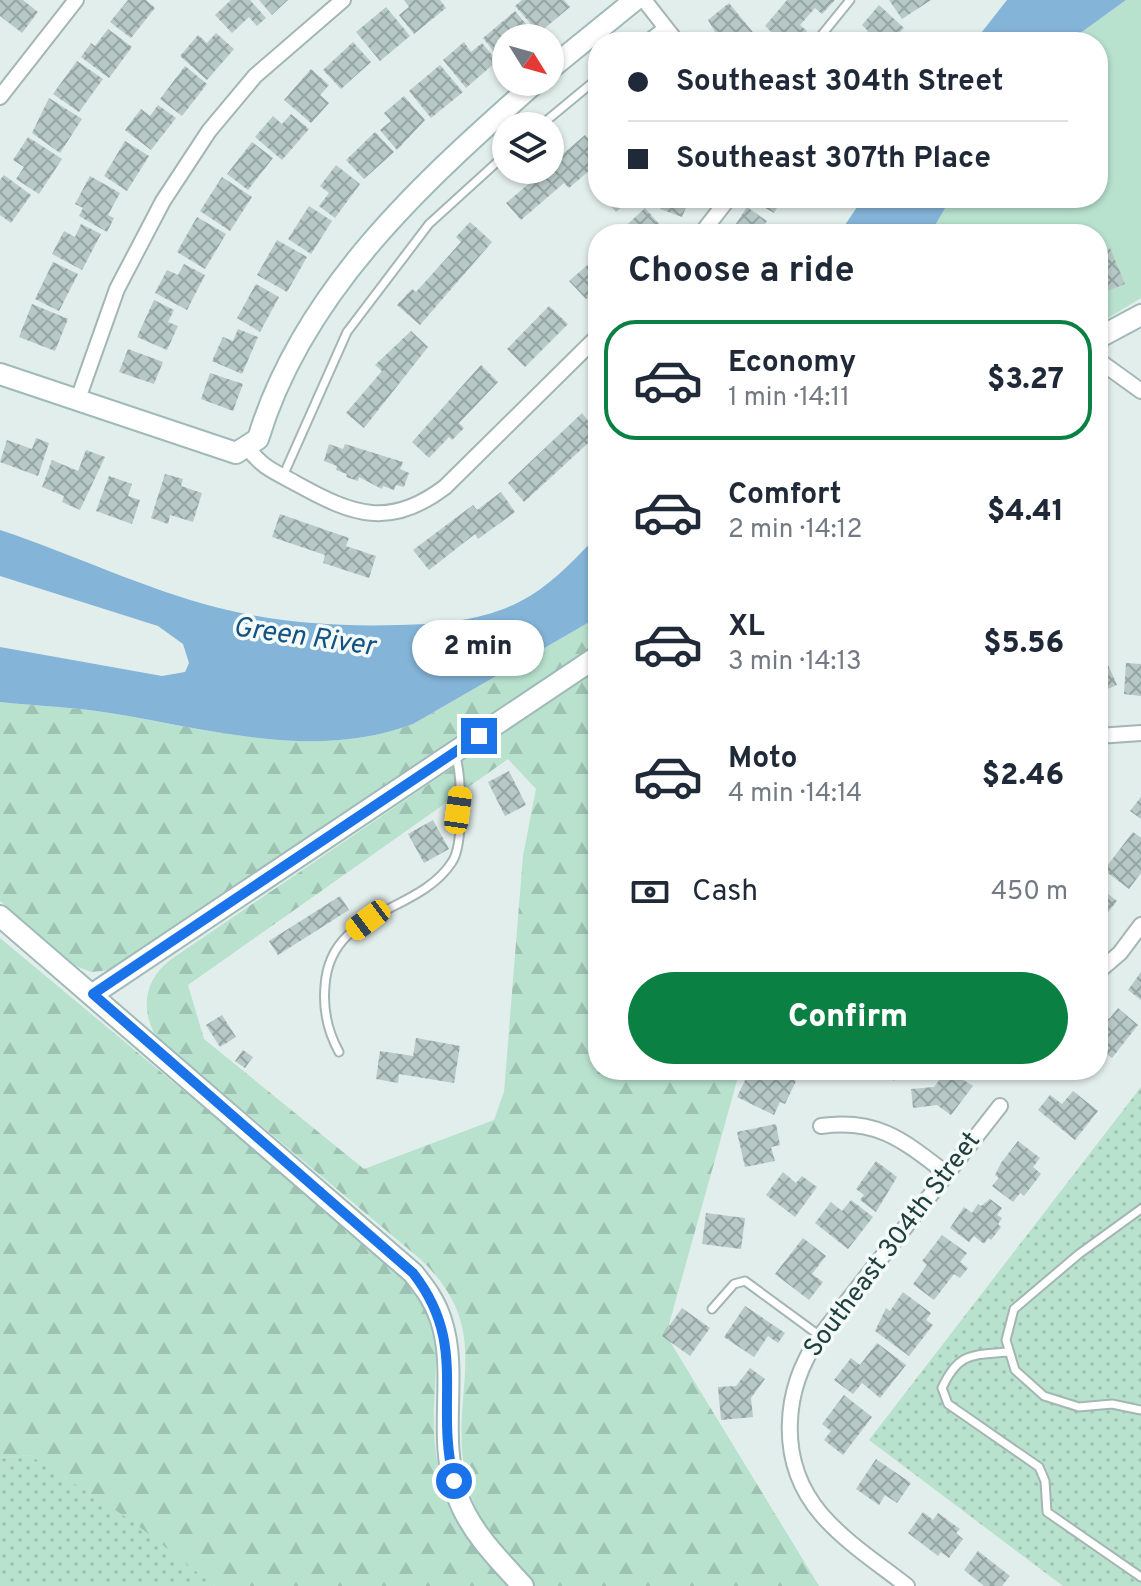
<!DOCTYPE html>
<html lang="en">
<head>
<meta charset="utf-8">
<style>
  :root { --surface:#fff; --page:#f2f2f3; --text:#1f2937; --muted:#747a83; --line:#e0e1e3; --accent:#0b8043 }
  body { margin:0; font-family:Overpass,sans-serif; background:var(--page); color:var(--text); height:100vh; display:flex; flex-direction:column; font-size:30px; white-space:nowrap }
  * { box-sizing:border-box; margin:0 }
  p { font-size:26px; color:var(--muted) }
  .icon { flex:none; width:44px; height:44px; fill:none; stroke:currentColor; stroke-width:2; stroke-linecap:round; stroke-linejoin:round }
  .map { position:relative; flex:1; overflow:hidden }
  .panel { position:absolute; left:588px; top:224px; width:520px; height:856px; display:flex; flex-direction:column; background:var(--surface); border-radius:32px; box-shadow:0 2px 6px #0004 }
  .panel>* { flex:none }
  .banner { position:absolute; left:588px; top:32px; width:520px; height:176px; border-radius:32px; box-shadow:0 2px 6px #0004; display:grid; align-content:center; height:176px; padding:0 40px; background:var(--surface) }
  .needle { width:52px; rotate:127deg }
  .buttons { position:absolute; left:492px; top:24px; display:grid; gap:16px }
  .buttons a { display:grid; place-items:center; width:72px; height:72px; border-radius:50%; background:var(--surface); box-shadow:0 2px 6px #0004; font-size:40px }
  .end { position:absolute; width:36px; height:36px; margin:-18px; border:10px solid #1a73e8; background:#fff; box-shadow:0 0 0 4px #fff }
  .from { border-radius:50% }
  .bubble { position:absolute; height:56px; border-radius:28px; background:var(--surface); box-shadow:0 2px 6px #0004; font-size:26px; font-weight:800; line-height:56px; text-align:center }
  .car { position:absolute; width:24px; height:48px; margin:-24px -12px; border-radius:10px; box-shadow:0 0 6px 2px #0007; background:linear-gradient(#f5c518 24%,#345 0 40%,#f5c518 0 76%,#345 0 86%,#f5c518 0) }
  .banner b { display:flex; align-items:center; gap:28px; height:76px; font-size:30px }
  .banner b+b { border-top:2px solid var(--line) }
  .banner i { width:20px; height:20px; background:var(--text) }
  ul { padding:0; list-style:none }
  li { display:flex; align-items:center; gap:24px; height:120px; margin:0 16px 12px; padding:0 24px; border:4px solid transparent; border-radius:32px }
  li div { flex:1 }
  li b { display:block; font-size:30px }
  li em { font-style:normal; font-weight:800 }
  li.selected { border-color:var(--accent) }
  li>.icon { width:72px; height:72px; stroke-width:1.5 }
  h2 { padding:0 40px; font-size:36px; line-height:96px }
  .pay { display:flex; align-items:center; gap:20px; height:88px; padding:0 40px; font-size:30px }
  .pay p { margin-inline-start:auto }
  .action { display:flex; gap:16px; margin-top:auto; padding:16px 40px }
  .action a { flex:1; height:92px; border-radius:48px; background:var(--accent); color:#fff; font-size:32px; font-weight:800; line-height:92px; text-align:center }
  .map>svg:first-child { display:block }
  .grass { fill:url(#grass-dots) }
  .forest { fill:url(#forest-firs); fill-rule:evenodd }
  .park { fill:#b8e1ce }
  .water { fill:#84b4d8 }
  .building { fill:url(#building-cross-hatch) }
  .lines { fill:none; stroke-linecap:round; stroke-linejoin:round }
  .lane-casing { stroke:#a4b6b4; stroke-width:11 }
  .street-casing { stroke:#a4b6b4; stroke-width:18 }
  .secondary-casing { stroke:#9fbab8; stroke-width:24 }
  .lane { stroke:#fff; stroke-width:7 }
  .street { stroke:#fff; stroke-width:14 }
  .secondary { stroke:#fff; stroke-width:20 }
  .route { stroke:#1a73e8; stroke-width:10 }
  .labels { text-anchor:middle; dominant-baseline:central; stroke-width:7; stroke-linejoin:round; paint-order:stroke }
  .street-label { font-size:26px; fill:#204040; stroke:#f3faf8 }
  .water-label { font-size:28px; font-style:italic; fill:#145283; stroke:#f3faf8 }
</style>
</head>
<body>
<div class="map">
<svg width="1141" height="1586" viewBox="0 0 1141 1586">
  <defs>
    <pattern id="grass-dots" width="8" height="8" patternUnits="userSpaceOnUse" patternTransform="scale(2)"><rect width="8" height="8" fill="#b8e1ce"/><path d="M2 2h.1M6 6h.1" fill="none" stroke="#9ec2b2" stroke-width="1.8" stroke-linecap="round"/></pattern>
    <pattern id="forest-firs" width="22" height="20" patternUnits="userSpaceOnUse" patternTransform="scale(2)"><rect width="22" height="20" fill="#b8e1ce"/><path d="M5 1l3.5 6h-7zM16 11l3.5 6h-7z" fill="#9ec2b2"/></pattern>
    <pattern id="building-cross-hatch" width="8" height="8" patternUnits="userSpaceOnUse" patternTransform="scale(2)"><rect width="8" height="8" fill="#b7c9c6"/><path d="M0 0l8 8M0 8l8-8" fill="none" stroke="#94a5a2"/></pattern>
  </defs>
  <rect width="100%" height="100%" fill="#e2eeeb"/>
  <path class="grass" d="M 1141,1087 L 1141,1586 L 1063,1586 L 869,1440 Z
    M 30,1455 L 133,1521 L 215,1586 L 0,1586 L 0,1458 Z"/>
  <path class="forest" d="M 598,617 L 598,652 L 112,970 L 91,972 L 76,966 L 0,901 L 0,702 C 36,706 74,707 110,713 C 210,729 314,761 413,724 Z
    M 598,669 L 598,1070 L 740,1070 L 666,1335 L 819,1586 L 531,1586 C 503,1552 475,1521 466,1477 C 447,1391 499,1332 419,1258 L 157,1038 C 140,1011 144,980 170,960 ZM 508,759 L 536,789 L 523,856 L 504,1092 L 494,1120 L 364,1169 L 204,1039 L 188,985 Z
    M 0,938 L 413,1282 C 448,1345 432,1368 434,1432 C 436,1494 468,1540 507,1586 L 215,1586 L 132,1521 L 30,1455 L 0,1458 Z"/>
  <path class="park" d="M 1126,0 L 1141,0 L 1141,298 L 1098,324 L 1098,234 L 930,234 L 951,198 L 1098,198 L 1098,42 L 1068,42 Z"/>
  <path class="water" d="M 1007,0 L 1126,0 L 1068,42 L 974,42 Z
    M 863,198 L 951,198 L 930,234 L 839,234 Z
    M 0,530 C 73,554 144,589 219,608 C 278,623 339,627 400,625 C 446,624 490,620 530,596 C 556,580 577,557 598,535 L 598,617 L 413,724 C 314,761 210,729 110,713 C 74,707 37,706 0,702 L 0,647 L 162,676 L 185,672 L 189,663 L 183,644 L 158,626 L 0,576 Z"/>
  <path class="building" d="M 0,0 L 23,0 L 38,12 L 22,33 L 0,16 Z
    M 128,0 L 146,0 L 155,8 L 131,38 L 110,22 Z
    M 231,0 L 250,0 L 266,18 L 257,26 L 249,17 L 232,33 L 215,15 Z
    M 259,0 L 288,0 L 272,15 Z
    M 404,0 L 440,0 L 446,8 L 414,34 L 399,15 L 409,7 Z
    M 522,0 L 564,0 L 570,7 L 539,33 L 515,6 Z
    M 787,0 L 835,0 L 822,14 L 815,8 L 800,25 L 807,31 L 797,42 L 782,42 L 765,26 Z
    M 889,0 L 931,0 L 902,19 Z
    M 729,3 L 761,42 L 729,42 L 726,38 L 721,42 L 708,20 Z
    M 879,5 L 904,28 L 891,42 L 858,42 L 868,31 L 862,25 Z
    M 386,7 L 410,36 L 380,61 L 356,32 Z
    M 515,11 L 532,31 L 523,38 L 506,38 L 506,52 L 499,58 L 483,38 Z
    M 108,29 L 132,47 L 109,78 L 81,57 L 91,43 L 95,46 Z
    M 216,33 L 234,49 L 207,80 L 180,56 L 198,35 L 207,43 Z
    M 353,42 L 371,62 L 341,89 L 323,70 Z
    M 464,42 L 471,52 L 482,43 L 497,61 L 466,88 L 443,60 Z
    M 77,61 L 103,79 L 79,112 L 53,94 Z
    M 440,65 L 463,92 L 431,118 L 409,91 Z
    M 185,66 L 207,84 L 182,116 L 160,99 Z
    M 311,69 L 329,85 L 320,95 L 329,103 L 311,123 L 284,100 Z
    M 404,96 L 425,120 L 397,150 L 380,130 L 391,121 L 384,113 Z
    M 49,98 L 82,119 L 60,153 L 32,133 Z
    M 158,105 L 176,118 L 151,150 L 125,130 L 141,109 L 150,116 Z
    M 291,114 L 309,129 L 282,160 L 255,137 L 273,116 L 282,124 Z
    M 375,132 L 394,152 L 364,179 L 346,160 Z
    M 585,135 L 598,151 L 598,163 L 569,188 L 564,183 L 521,220 L 506,203 L 545,170 L 550,170 L 550,165 Z
    M 28,137 L 62,159 L 39,194 L 16,179 L 24,167 L 13,160 Z
    M 125,141 L 149,156 L 127,191 L 104,176 Z
    M 252,142 L 273,158 L 248,190 L 227,174 Z
    M 336,165 L 360,184 L 335,218 L 319,206 L 329,193 L 320,186 Z
    M 4,175 L 31,195 L 11,223 L 0,215 L 0,180 Z
    M 90,176 L 120,193 L 108,215 L 114,218 L 107,232 L 79,216 L 83,208 L 75,204 Z
    M 222,177 L 252,197 L 230,231 L 200,211 Z
    M 604,198 L 632,198 L 616,212 Z
    M 664,198 L 690,198 L 682,217 L 660,209 Z
    M 755,198 L 783,198 L 774,213 L 753,201 Z
    M 309,206 L 332,221 L 311,254 L 288,239 Z
    M 747,207 L 767,221 L 758,234 L 723,234 L 726,230 L 730,233 Z
    M 645,208 L 661,226 L 652,234 L 617,234 Z
    M 197,217 L 226,234 L 205,269 L 177,252 Z
    M 470,222 L 492,242 L 420,325 L 397,305 L 412,289 L 416,292 L 461,242 L 456,237 Z
    M 81,224 L 101,234 L 82,270 L 52,254 L 64,231 L 75,237 Z
    M 277,240 L 307,257 L 287,292 L 257,275 Z
    M 1110,248 L 1125,284 L 1102,293 L 1098,283 L 1098,253 Z
    M 598,256 L 598,288 L 586,299 L 569,281 Z
    M 53,262 L 78,274 L 59,311 L 35,299 Z
    M 184,264 L 205,275 L 187,310 L 155,293 L 167,270 L 178,275 Z
    M 256,284 L 279,297 L 260,332 L 237,318 Z
    M 154,300 L 174,310 L 168,322 L 178,326 L 167,350 L 137,337 Z
    M 32,304 L 68,319 L 55,351 L 19,337 Z
    M 549,306 L 568,324 L 525,367 L 507,349 Z
    M 238,329 L 258,337 L 242,374 L 212,361 L 223,337 L 233,341 Z
    M 411,331 L 428,347 L 364,428 L 346,413 L 382,371 L 375,365 Z
    M 128,349 L 163,362 L 154,384 L 119,372 Z
    M 481,365 L 498,382 L 459,423 L 464,428 L 452,440 L 449,437 L 429,458 L 412,442 Z
    M 210,373 L 243,384 L 233,411 L 201,399 Z
    M 582,413 L 598,434 L 524,502 L 508,483 Z
    M 36,438 L 49,443 L 38,476 L 0,462 L 7,440 L 32,449 Z
    M 329,444 L 343,449 L 345,444 L 403,462 L 400,469 L 409,473 L 404,487 L 396,485 L 394,490 L 383,486 L 382,489 L 359,477 L 358,481 L 346,477 L 347,474 L 336,470 L 337,466 L 324,461 Z
    M 86,450 L 105,457 L 80,510 L 62,502 L 64,496 L 42,487 L 52,460 L 78,471 Z
    M 165,474 L 183,479 L 181,486 L 202,493 L 193,522 L 170,515 L 168,524 L 151,518 Z
    M 109,476 L 132,484 L 128,496 L 140,500 L 132,524 L 96,511 Z
    M 501,492 L 515,512 L 478,539 L 475,534 L 429,570 L 413,550 L 473,505 L 477,510 Z
    M 280,514 L 349,538 L 346,546 L 376,556 L 369,578 L 323,563 L 325,555 L 272,537 Z
    M 1105,658 L 1117,685 L 1098,693 L 1102,701 L 1098,702 L 1098,661 Z
    M 1126,663 L 1141,664 L 1141,696 L 1124,694 Z
    M 509,771 L 526,805 L 505,816 L 488,782 Z
    M 1141,797 L 1141,819 L 1130,811 Z
    M 433,820 L 449,849 L 424,863 L 408,834 Z
    M 1133,832 L 1141,838 L 1141,873 L 1129,889 L 1104,870 Z
    M 1098,886 L 1117,901 L 1102,920 L 1098,917 Z
    M 340,896 L 349,910 L 278,955 L 269,941 Z
    M 1141,972 L 1141,1000 L 1128,990 Z
    M 1118,1008 L 1138,1025 L 1112,1058 L 1098,1047 L 1098,1010 L 1109,1019 Z
    M 222,1015 L 236,1037 L 220,1047 L 206,1025 Z
    M 416,1038 L 460,1046 L 454,1083 L 399,1074 L 398,1083 L 376,1079 L 380,1051 L 413,1056 Z
    M 243,1050 L 253,1057 L 245,1068 L 235,1061 Z
    M 750,1070 L 772,1078 L 775,1071 L 796,1081 L 785,1104 L 780,1102 L 774,1115 L 737,1097 Z
    M 880,1070 L 902,1070 L 894,1081 Z
    M 947,1070 L 973,1086 L 951,1115 L 937,1105 L 913,1108 L 911,1089 L 934,1087 Z
    M 1073,1091 L 1098,1111 L 1075,1140 L 1038,1110 L 1050,1095 L 1062,1104 Z
    M 776,1124 L 780,1145 L 771,1147 L 775,1161 L 745,1167 L 737,1132 Z
    M 1018,1141 L 1040,1158 L 1033,1167 L 1041,1174 L 1024,1196 L 1020,1193 L 1013,1202 L 992,1186 L 999,1178 L 995,1175 L 1001,1163 Z
    M 876,1161 L 897,1177 L 876,1212 L 860,1200 L 864,1195 L 856,1189 Z
    M 783,1172 L 796,1183 L 802,1176 L 817,1187 L 795,1217 L 766,1195 Z
    M 990,1199 L 1002,1208 L 997,1215 L 1002,1218 L 998,1224 L 1001,1227 L 991,1240 L 988,1238 L 984,1244 L 974,1236 L 969,1242 L 950,1228 L 964,1207 L 972,1213 L 978,1204 L 981,1206 Z
    M 851,1200 L 873,1217 L 848,1249 L 815,1223 L 831,1202 L 842,1211 Z
    M 706,1213 L 745,1218 L 741,1249 L 702,1244 Z
    M 942,1235 L 967,1253 L 960,1262 L 968,1268 L 960,1278 L 954,1274 L 934,1300 L 913,1284 L 927,1265 L 922,1261 Z
    M 803,1238 L 826,1256 L 812,1274 L 823,1282 L 809,1300 L 775,1274 Z
    M 903,1292 L 931,1313 L 926,1320 L 933,1325 L 909,1356 L 875,1331 L 886,1308 L 890,1311 Z
    M 745,1306 L 785,1333 L 778,1343 L 768,1336 L 754,1357 L 724,1337 Z
    M 682,1308 L 710,1328 L 690,1356 L 662,1336 Z
    M 877,1343 L 906,1365 L 880,1398 L 862,1383 L 853,1394 L 834,1380 L 851,1358 L 860,1365 Z
    M 750,1368 L 765,1379 L 751,1398 L 753,1417 L 721,1420 L 718,1387 L 736,1386 Z
    M 844,1395 L 872,1417 L 843,1455 L 824,1440 L 831,1431 L 822,1424 Z
    M 876,1459 L 911,1483 L 897,1503 L 885,1495 L 879,1505 L 856,1489 Z
    M 923,1512 L 933,1520 L 938,1513 L 960,1529 L 956,1533 L 963,1539 L 949,1558 L 941,1552 L 938,1556 L 908,1533 Z
    M 978,1551 L 1010,1576 L 1002,1586 L 984,1586 L 964,1570 Z"/>
  <g class="lines">
    <defs>
      <path id="lane" d="M 643,42 L 664,25
        M 816,42 L 850,0
        M 540,126 L 598,78
        M 283,476 L 347,332 L 429,224 L 506,154
        M 339,1052 C 328,1032 323,1008 325,986 C 330,908 418,915 452,862 C 464,845 462,774 455,754
        M 1141,1209 L 1079,1254 L 1014,1309 L 1006,1340 L 1015,1370 L 1044,1396 L 1079,1407 L 1112,1404 L 1141,1410
        M 712,1309 L 734,1284 L 745,1281 L 820,1336
        M 1007,1352 C 971,1355 958,1353 942,1388 L 948,1404 L 1039,1467 L 1045,1481 L 1047,1512 L 1141,1577"/>
      <path id="street" d="M 644,0 L 677,42
        M 0,97 L 76,0
        M 701,234 L 729,198
        M 1098,360 L 1141,391
        M 78,399 L 117,289 L 163,201 L 209,131 L 255,76 L 343,0
        M 248,448 C 262,468 276,472 297,484 C 353,515 390,529 445,487 L 598,336
        M 1098,736 L 1141,733
        M 1098,972 L 1120,953 L 1141,925
        M 821,1126 C 878,1118 904,1141 947,1174
        M 907,1586 C 879,1564 845,1542 821,1514 C 777,1462 782,1390 820,1336 L 1000,1106"/>
      <path id="secondary" d="M 550,69 L 635,0
        M 1098,338 L 1141,315
        M 0,374 L 236,453 L 258,439 C 303,290 423,182 536,82
        M 0,916 L 413,1273 C 425,1288 435,1301 441,1320 C 459,1374 436,1437 458,1497 C 470,1531 499,1560 523,1586
        M 93,994 L 598,656"/>
    </defs>
    <use href="#lane" class="lane-casing"/>
    <use href="#street" class="street-casing"/>
    <use href="#secondary" class="secondary-casing"/>
    <use href="#lane" class="lane"/>
    <use href="#street" class="street"/>
    <use href="#secondary" class="secondary"/>
  </g>
  <g class="lines">
    <path class="route" d="M 454,1481 C 434,1400 469,1345 413,1273 L 93,994 L 479,736"/>
  </g>
  <g class="labels">
    <g class="street-label">
      <text transform="translate(893 1245) rotate(-53)">Southeast 304th Street</text>
    </g>
    <g class="water-label">
      <text transform="translate(304 638) rotate(8)">Green River</text>
    </g>
  </g>
</svg>
<div class="buttons">
<a><svg class="needle" viewBox="-14 -14 28 28"><path d="M0-13l5 13h-10z" fill="#e53935"/><path d="M0 13l5-13h-10z" fill="#747a83"/></svg></a>
<a><svg class="icon" aria-label="layers" viewBox="0 0 24 24"><path d="M12 4l9 5-9 5-9-5zM3 14l9 5 9-5"/></svg></a>
</div>
<i class="end from" style="left:454px;top:1481px"></i>
<i class="end" style="left:479px;top:736px"></i>
<div class="bubble" style="left:412px;top:620px;width:132px">2 min</div>
<i class="car" style="left:458px;top:810px;rotate:8deg"></i>
<i class="car" style="left:368px;top:920px;rotate:233deg"></i>
<div class="banner">
<b><i class="from"></i>Southeast 304th Street</b>
<b><i></i>Southeast 307th Place</b>
</div>
<section class="panel">
<h2>Choose a ride</h2>
<ul>
<li class="selected"><svg class="icon" aria-label="car" viewBox="0 0 24 24"><path d="M5 17H2v-5l4-1 3-4h7l3 4 3 1v5h-3M9 17h6M6 11h13"/><circle cx="7" cy="17" r="2"/><circle cx="17" cy="17" r="2"/></svg><div><b>Economy</b><p>1 min · 14:11</p></div><em>$3.27</em></li>
<li><svg class="icon" aria-label="car" viewBox="0 0 24 24"><path d="M5 17H2v-5l4-1 3-4h7l3 4 3 1v5h-3M9 17h6M6 11h13"/><circle cx="7" cy="17" r="2"/><circle cx="17" cy="17" r="2"/></svg><div><b>Comfort</b><p>2 min · 14:12</p></div><em>$4.41</em></li>
<li><svg class="icon" aria-label="car" viewBox="0 0 24 24"><path d="M5 17H2v-5l4-1 3-4h7l3 4 3 1v5h-3M9 17h6M6 11h13"/><circle cx="7" cy="17" r="2"/><circle cx="17" cy="17" r="2"/></svg><div><b>XL</b><p>3 min · 14:13</p></div><em>$5.56</em></li>
<li><svg class="icon" aria-label="car" viewBox="0 0 24 24"><path d="M5 17H2v-5l4-1 3-4h7l3 4 3 1v5h-3M9 17h6M6 11h13"/><circle cx="7" cy="17" r="2"/><circle cx="17" cy="17" r="2"/></svg><div><b>Moto</b><p>4 min · 14:14</p></div><em>$2.46</em></li>
</ul>
<div class="pay"><svg class="icon" aria-label="cash" viewBox="0 0 24 24"><path d="M3 7h18v10H3z"/><circle cx="12" cy="12" r="2"/></svg>Cash<p>450 m</p></div>
<div class="action"><a>Confirm</a></div>
</section>
</div>
</body>
</html>
